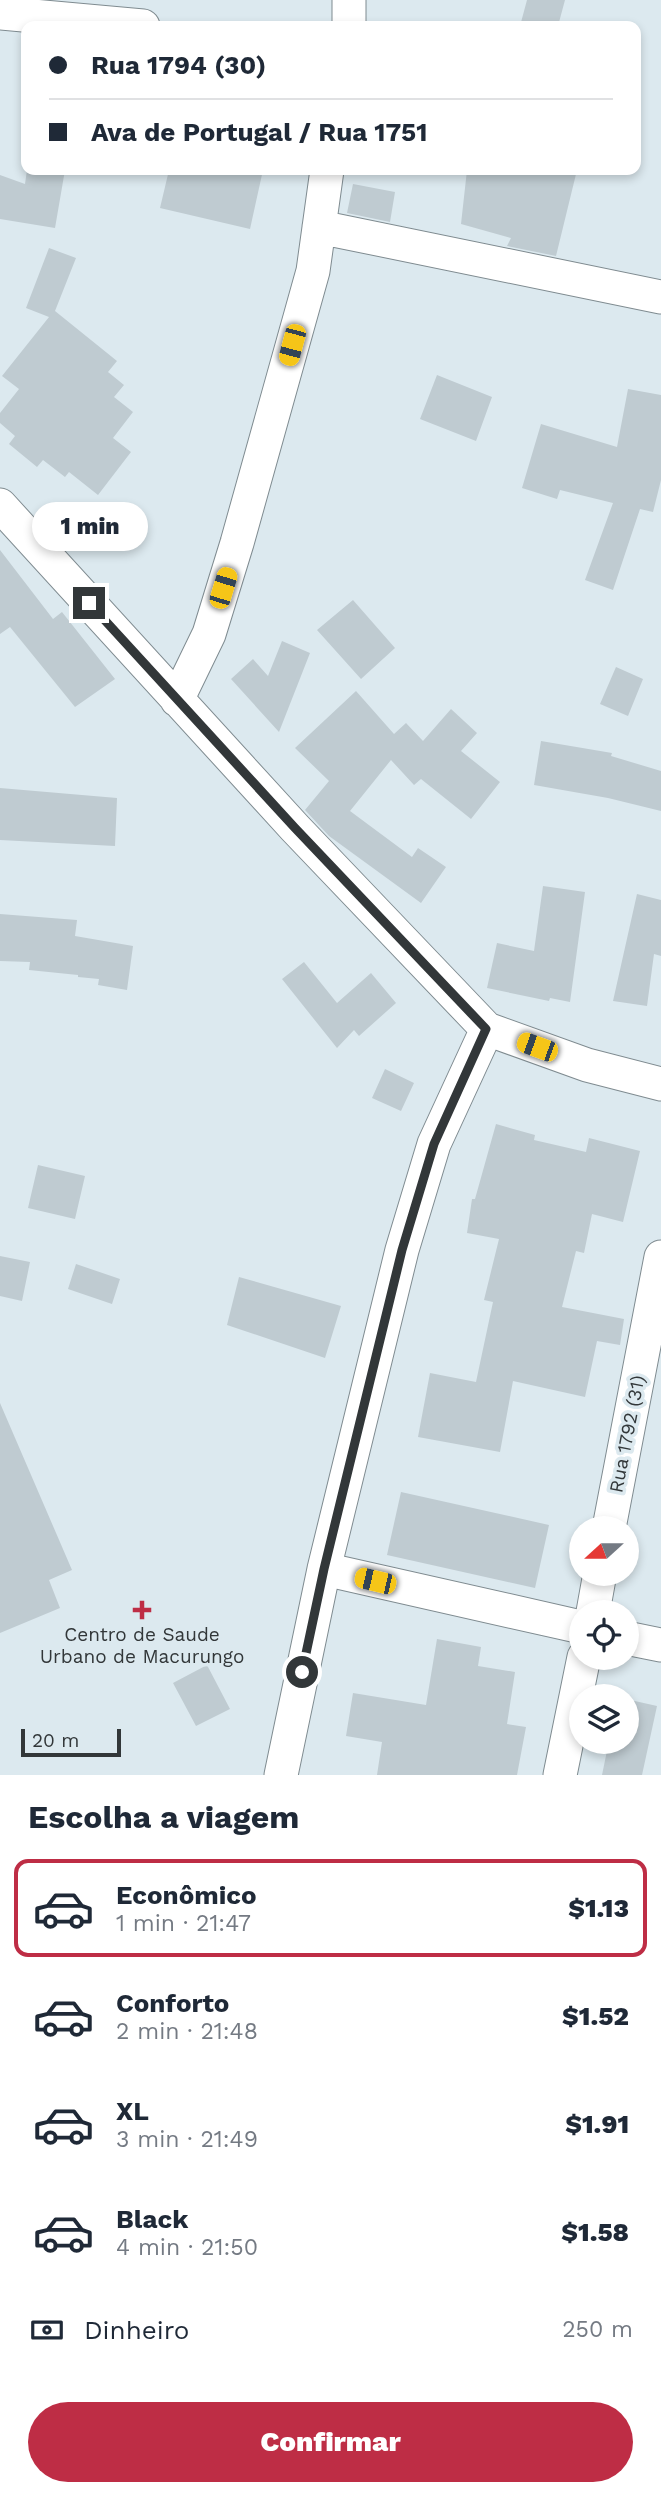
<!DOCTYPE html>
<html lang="pt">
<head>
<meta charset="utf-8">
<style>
  :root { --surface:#fff; --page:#f6f6f7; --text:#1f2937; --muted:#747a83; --line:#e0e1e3; --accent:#be2d45 }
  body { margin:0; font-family:"Work Sans",sans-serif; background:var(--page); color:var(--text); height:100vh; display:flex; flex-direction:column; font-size:26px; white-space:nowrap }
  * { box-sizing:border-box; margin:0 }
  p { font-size:23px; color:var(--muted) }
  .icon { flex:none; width:38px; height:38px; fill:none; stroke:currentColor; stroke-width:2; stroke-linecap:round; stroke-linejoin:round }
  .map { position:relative; height:1775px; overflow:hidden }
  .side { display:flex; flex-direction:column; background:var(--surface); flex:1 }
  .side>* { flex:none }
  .top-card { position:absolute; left:21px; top:21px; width:620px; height:154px; border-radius:14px; box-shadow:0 4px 10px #0003; display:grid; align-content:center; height:154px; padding:0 28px; background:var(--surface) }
  .needle { width:46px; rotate:249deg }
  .buttons { position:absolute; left:569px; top:1516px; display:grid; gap:14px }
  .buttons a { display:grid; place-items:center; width:70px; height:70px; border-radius:50%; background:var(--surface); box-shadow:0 4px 10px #0003; font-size:35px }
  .scale { position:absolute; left:21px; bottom:18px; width:100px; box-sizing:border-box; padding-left:7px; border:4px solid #323739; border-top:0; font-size:19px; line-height:24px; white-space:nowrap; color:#323739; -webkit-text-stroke:5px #dce9ef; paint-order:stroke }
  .end { position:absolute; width:32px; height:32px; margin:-16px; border:9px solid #323739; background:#fff; box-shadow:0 0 0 4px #fff }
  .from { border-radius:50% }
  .bubble { position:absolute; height:49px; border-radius:24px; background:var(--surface); box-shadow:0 4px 10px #0003; font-size:23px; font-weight:800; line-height:49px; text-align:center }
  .car { position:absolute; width:21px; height:42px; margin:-21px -10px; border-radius:9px; box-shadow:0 0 5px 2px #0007; background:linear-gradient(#f5c518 24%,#345 0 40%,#f5c518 0 76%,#345 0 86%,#f5c518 0) }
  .top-card b { display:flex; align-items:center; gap:24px; height:66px; font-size:26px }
  .top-card b+b { border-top:2px solid var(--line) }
  .top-card i { width:18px; height:18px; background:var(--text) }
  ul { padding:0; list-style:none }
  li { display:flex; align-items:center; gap:21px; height:98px; margin:0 14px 10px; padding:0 14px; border:4px solid transparent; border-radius:14px }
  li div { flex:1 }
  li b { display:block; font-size:26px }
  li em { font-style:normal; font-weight:800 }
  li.selected { border-color:var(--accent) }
  li>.icon { width:63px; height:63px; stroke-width:1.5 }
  h2 { padding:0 28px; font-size:32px; line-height:84px }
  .pay { display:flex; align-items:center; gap:18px; height:77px; padding:0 28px; font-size:26px }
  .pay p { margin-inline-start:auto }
  .primary-button { display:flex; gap:14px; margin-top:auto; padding:14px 28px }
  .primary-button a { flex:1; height:80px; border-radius:42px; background:var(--accent); color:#fff; font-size:28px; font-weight:800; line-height:80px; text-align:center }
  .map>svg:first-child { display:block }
  .building { fill:#bfcbd1 }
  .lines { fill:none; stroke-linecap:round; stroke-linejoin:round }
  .minor-casing { stroke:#7f8b90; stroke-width:35 }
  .minor { stroke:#fff; stroke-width:33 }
  .route { stroke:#323739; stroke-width:9 }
  .poi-dot { fill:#be2d45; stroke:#dce9ef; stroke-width:2.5 }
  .labels { text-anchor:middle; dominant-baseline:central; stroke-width:7; stroke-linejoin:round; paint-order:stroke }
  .street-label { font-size:19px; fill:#323739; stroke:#dce9ef }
  .poi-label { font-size:19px; fill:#323739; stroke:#dce9ef }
</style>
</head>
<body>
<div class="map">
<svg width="661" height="1775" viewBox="0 0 661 1775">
  <rect width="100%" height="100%" fill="#dce9ef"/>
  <path class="building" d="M 527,0 L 565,0 L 558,26 L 520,26 Z
    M 27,170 L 65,170 L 55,228 L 0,219 L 0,175 L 25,184 Z
    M 169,170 L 263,170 L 250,229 L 160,208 Z
    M 467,170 L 577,170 L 556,256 L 507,246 L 511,238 L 461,224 Z
    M 353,184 L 395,192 L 390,222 L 347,213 Z
    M 49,248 L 76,258 L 55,311 L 117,361 L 108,372 L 124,385 L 114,397 L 133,412 L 113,438 L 131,452 L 98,495 L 69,472 L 65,477 L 43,460 L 37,467 L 9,444 L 15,436 L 0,423 L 0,413 L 19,389 L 2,376 L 49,317 L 26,308 Z
    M 437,375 L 492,397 L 476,441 L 420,419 Z
    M 628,389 L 661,395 L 661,480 L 653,512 L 640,509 L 613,590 L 585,580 L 613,503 L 560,490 L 557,499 L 522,488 L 541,424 L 617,447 Z
    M 0,550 L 53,619 L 62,612 L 115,679 L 75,707 L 10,627 L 0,634 Z
    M 353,600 L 395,648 L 361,679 L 317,630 Z
    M 282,641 L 310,653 L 279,732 L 231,679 L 253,659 L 268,676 Z
    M 616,667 L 643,679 L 628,716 L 600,704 Z
    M 356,691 L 394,734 L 406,723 L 423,741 L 451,709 L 477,733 L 461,751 L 500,782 L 471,819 L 421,779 L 414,785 L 391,760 L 350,811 L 412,857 L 418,848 L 446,867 L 421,903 L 329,836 L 305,810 L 329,781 L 295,748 Z
    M 541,741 L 612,753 L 611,756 L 661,771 L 661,811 L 608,798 L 534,785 Z
    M 0,788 L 117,798 L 115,846 L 0,840 Z
    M 543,886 L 585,892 L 570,1002 L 550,998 L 549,1001 L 487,988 L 497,943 L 534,951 Z
    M 637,894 L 661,900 L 661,956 L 654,954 L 647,1006 L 613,1001 Z
    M 0,914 L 77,920 L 75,936 L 133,946 L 127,990 L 98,985 L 99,979 L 78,977 L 78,975 L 29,970 L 30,962 L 0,961 Z
    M 304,962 L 337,1003 L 371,973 L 396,1003 L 359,1036 L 354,1030 L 337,1048 L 282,979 Z
    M 385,1069 L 414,1083 L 401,1111 L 372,1098 Z
    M 496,1124 L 535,1135 L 534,1140 L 586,1152 L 589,1138 L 640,1151 L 623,1222 L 592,1214 L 584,1253 L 576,1251 L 562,1307 L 624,1319 L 620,1345 L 597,1341 L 585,1397 L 513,1381 L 500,1452 L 418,1437 L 430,1373 L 476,1382 L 493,1302 L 484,1300 L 499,1239 L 467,1233 L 472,1199 L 475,1199 Z
    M 38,1165 L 85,1176 L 75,1219 L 28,1208 Z
    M 0,1256 L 30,1262 L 22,1301 L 0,1296 Z
    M 76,1264 L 120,1279 L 112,1304 L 68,1289 Z
    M 239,1277 L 341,1306 L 325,1358 L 227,1325 Z
    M 0,1403 L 72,1570 L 49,1580 L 60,1608 L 0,1633 Z
    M 401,1492 L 549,1525 L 535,1588 L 387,1555 Z
    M 437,1639 L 481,1647 L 478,1666 L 515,1672 L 507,1724 L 526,1727 L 517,1775 L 377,1775 L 382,1742 L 346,1736 L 353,1693 L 426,1705 Z
    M 207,1665 L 230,1709 L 196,1726 L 173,1683 Z
    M 626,1699 L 657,1706 L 642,1775 L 602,1775 L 609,1741 L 626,1741 Z"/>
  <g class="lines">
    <defs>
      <path id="minor" d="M 349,0 L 349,26
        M 0,13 L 143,26
        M 319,227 L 661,297
        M 0,505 L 295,828 L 487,1029 L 587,1065 L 661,1084
        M 177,700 L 209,634 L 237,543 L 313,271 L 327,170
        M 609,1528 L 661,1257
        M 324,1569 L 581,1627
        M 593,1612 L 600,1573
        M 626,1638 L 661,1645
        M 281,1775 L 324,1569 L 402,1250 L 434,1144 L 487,1029
        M 560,1775 L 584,1657"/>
    </defs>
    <use href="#minor" class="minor-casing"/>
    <use href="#minor" class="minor"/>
  </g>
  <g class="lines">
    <path class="route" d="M 89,603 L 295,828 L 486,1029 L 434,1144 L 402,1250 L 324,1569 L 302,1672"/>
  </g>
  <path class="poi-dot" d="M138.5 1599.5h7v7h7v7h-7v7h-7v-7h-7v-7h7z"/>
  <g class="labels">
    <g class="street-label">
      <text transform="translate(627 1434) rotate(-79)">Rua 1792 (31)</text>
    </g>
    <g class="poi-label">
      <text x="142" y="1634">Centro de Saude<tspan x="142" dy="22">Urbano de Macurungo</tspan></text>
    </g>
  </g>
</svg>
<div class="buttons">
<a><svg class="needle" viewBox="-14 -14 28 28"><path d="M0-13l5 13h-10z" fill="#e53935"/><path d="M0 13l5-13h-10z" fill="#747a83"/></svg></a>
<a><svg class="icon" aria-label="locate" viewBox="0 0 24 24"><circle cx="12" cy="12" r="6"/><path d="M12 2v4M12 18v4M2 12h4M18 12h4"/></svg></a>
<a><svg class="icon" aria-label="layers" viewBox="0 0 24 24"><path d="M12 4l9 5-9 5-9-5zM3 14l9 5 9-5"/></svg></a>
</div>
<div class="scale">20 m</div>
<i class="end from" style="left:302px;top:1672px"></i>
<i class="end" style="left:89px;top:603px"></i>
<div class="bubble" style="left:32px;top:502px;width:116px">1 min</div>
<i class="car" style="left:292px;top:345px;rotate:195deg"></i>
<i class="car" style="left:223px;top:588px;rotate:17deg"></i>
<i class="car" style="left:537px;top:1047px;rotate:290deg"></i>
<i class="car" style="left:375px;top:1581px;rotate:283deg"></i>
<div class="top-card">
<b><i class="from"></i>Rua 1794 (30)</b>
<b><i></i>Ava de Portugal / Rua 1751</b>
</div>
</div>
<section class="side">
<h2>Escolha a viagem</h2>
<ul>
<li class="selected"><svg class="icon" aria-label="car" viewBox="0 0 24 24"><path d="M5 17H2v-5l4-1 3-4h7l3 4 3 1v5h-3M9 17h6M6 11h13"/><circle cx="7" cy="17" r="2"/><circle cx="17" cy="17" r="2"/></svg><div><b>Econômico</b><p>1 min · 21:47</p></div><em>$1.13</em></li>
<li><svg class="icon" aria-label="car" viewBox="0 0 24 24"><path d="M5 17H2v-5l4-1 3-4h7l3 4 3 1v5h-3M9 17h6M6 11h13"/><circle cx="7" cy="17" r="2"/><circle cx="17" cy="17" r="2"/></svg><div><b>Conforto</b><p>2 min · 21:48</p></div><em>$1.52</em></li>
<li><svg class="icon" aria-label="car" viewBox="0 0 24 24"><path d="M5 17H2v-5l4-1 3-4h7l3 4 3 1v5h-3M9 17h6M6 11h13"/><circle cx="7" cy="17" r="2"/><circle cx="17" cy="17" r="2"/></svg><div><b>XL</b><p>3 min · 21:49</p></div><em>$1.91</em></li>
<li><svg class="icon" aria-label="car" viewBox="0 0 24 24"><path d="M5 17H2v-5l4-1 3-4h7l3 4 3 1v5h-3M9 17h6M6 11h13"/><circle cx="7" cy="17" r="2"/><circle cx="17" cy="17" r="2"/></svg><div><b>Black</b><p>4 min · 21:50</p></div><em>$1.58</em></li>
</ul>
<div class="pay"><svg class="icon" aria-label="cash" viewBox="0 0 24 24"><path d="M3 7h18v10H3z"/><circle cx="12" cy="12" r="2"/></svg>Dinheiro<p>250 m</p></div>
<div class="primary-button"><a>Confirmar</a></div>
</section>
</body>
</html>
